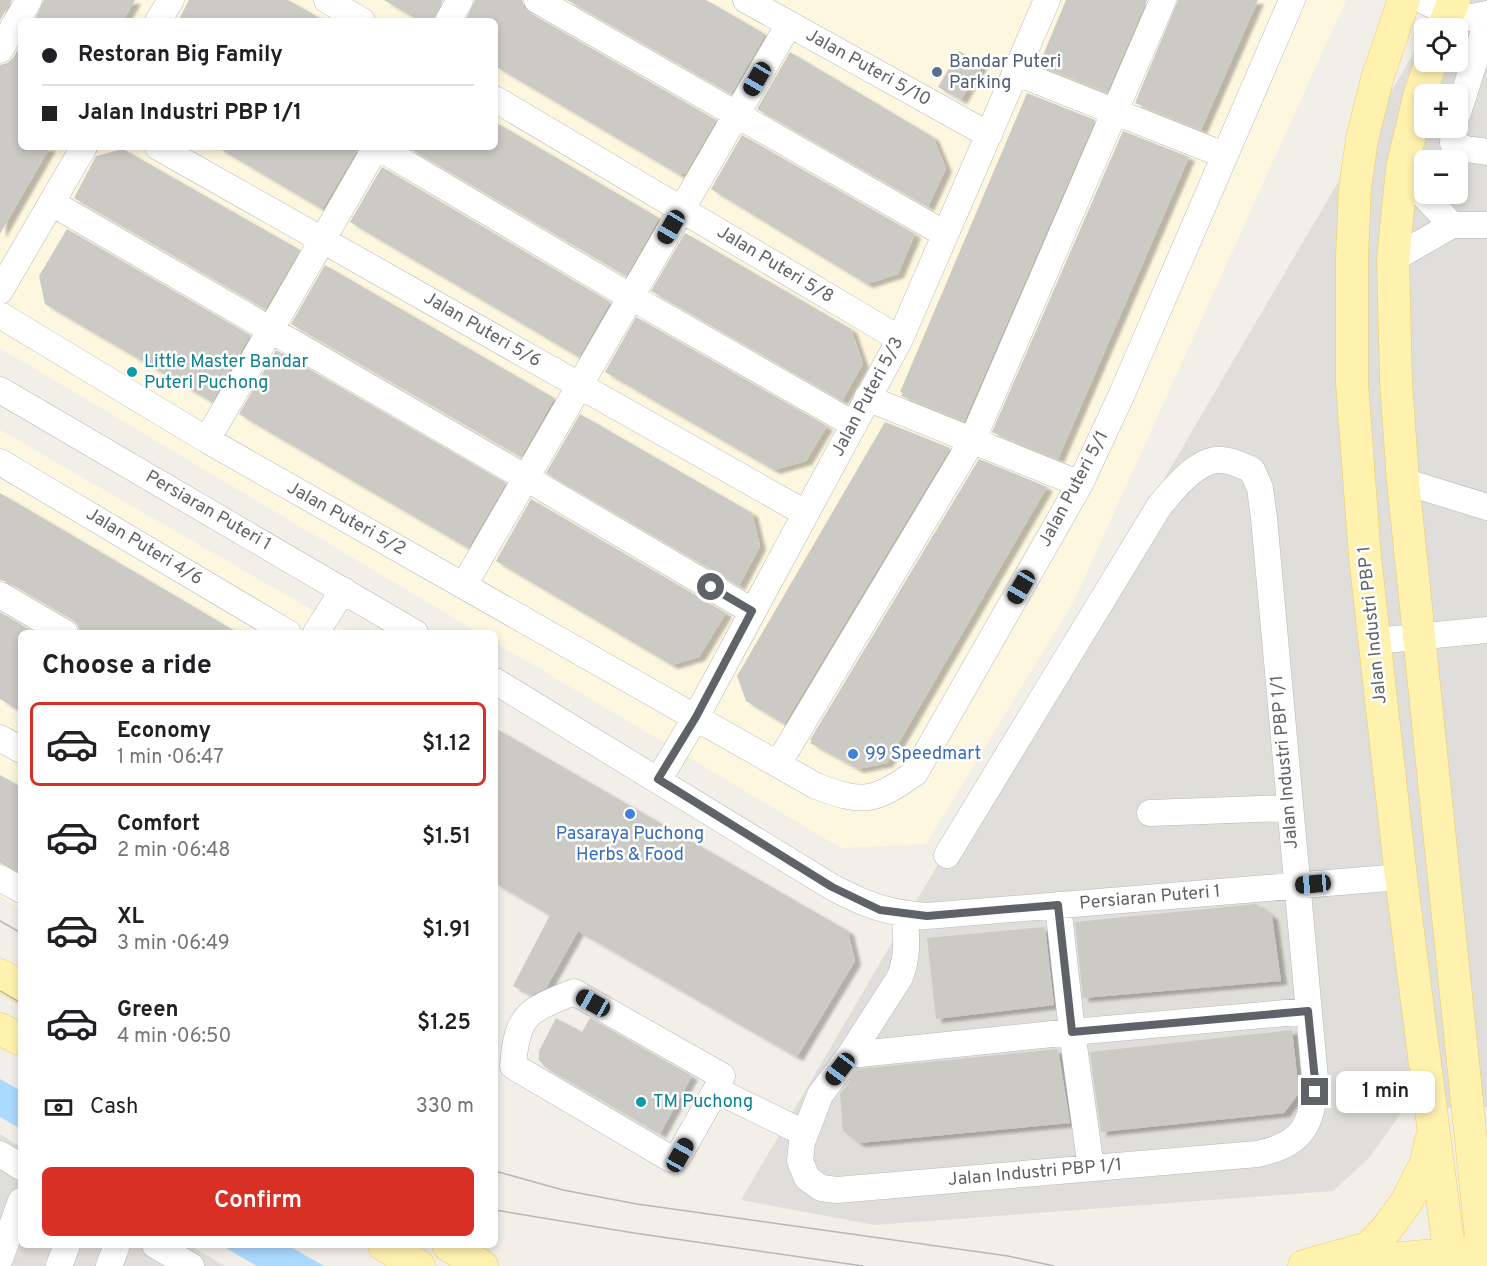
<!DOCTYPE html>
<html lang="en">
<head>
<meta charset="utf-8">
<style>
  :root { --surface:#fff; --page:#f2f2f2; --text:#202124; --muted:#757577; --line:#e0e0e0; --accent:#d93025 }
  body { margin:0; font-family:Overpass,sans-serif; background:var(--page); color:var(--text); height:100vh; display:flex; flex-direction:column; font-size:22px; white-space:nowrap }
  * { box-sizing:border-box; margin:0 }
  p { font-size:20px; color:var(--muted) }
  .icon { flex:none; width:33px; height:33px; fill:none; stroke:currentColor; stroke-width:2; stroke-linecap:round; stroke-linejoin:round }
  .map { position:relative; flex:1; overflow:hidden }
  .drawer { position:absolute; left:18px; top:630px; width:480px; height:618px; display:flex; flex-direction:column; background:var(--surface); border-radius:9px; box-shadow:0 3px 9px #0003 }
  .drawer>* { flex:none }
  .hud { position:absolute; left:18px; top:18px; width:480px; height:132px; border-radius:9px; box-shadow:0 3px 9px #0003; display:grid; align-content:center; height:132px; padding:0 24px; background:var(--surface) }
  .fabs { position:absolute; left:1414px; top:18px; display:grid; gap:12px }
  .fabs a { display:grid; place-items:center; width:54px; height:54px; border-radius:9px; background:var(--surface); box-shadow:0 3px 9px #0003; font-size:30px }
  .end { position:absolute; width:27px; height:27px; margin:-14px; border:8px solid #5f6368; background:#fff; box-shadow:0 0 0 3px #fff }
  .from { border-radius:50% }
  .bubble { position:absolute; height:42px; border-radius:9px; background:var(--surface); box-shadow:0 3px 9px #0003; font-size:20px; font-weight:600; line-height:42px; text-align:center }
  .car { position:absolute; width:18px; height:36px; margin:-18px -9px; border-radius:8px; box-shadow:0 0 4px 2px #0007; background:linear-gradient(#222 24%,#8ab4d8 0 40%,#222 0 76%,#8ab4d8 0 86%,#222 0) }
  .hud b { display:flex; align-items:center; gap:21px; height:57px; font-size:22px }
  .hud b+b { border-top:2px solid var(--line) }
  .hud i { width:15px; height:15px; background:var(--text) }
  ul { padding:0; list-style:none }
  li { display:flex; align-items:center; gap:18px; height:84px; margin:0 12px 9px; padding:0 12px; border:3px solid transparent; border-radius:9px }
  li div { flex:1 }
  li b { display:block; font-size:22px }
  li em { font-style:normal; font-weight:600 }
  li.active { border-color:var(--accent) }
  li>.icon { width:54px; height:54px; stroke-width:1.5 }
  h2 { padding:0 24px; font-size:27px; line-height:72px }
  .pay { display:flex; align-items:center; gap:15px; height:66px; padding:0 24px; font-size:22px }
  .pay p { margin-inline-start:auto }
  .primary-button { display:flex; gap:12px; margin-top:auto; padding:12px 24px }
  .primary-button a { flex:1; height:69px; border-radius:9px; background:var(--accent); color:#fff; font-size:24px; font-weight:600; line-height:69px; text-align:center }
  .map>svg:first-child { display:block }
  .commercial { fill:#fef7e0; fill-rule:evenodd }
  .industrial { fill:#e0deda; fill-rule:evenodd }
  .water { fill:#aadaff }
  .building { fill:#cccac5; filter:url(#shadow) }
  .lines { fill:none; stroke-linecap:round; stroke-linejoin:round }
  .minor-casing { stroke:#b5b8bc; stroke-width:27 }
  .major-casing { stroke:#f2c960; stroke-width:33 }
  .minor { stroke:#fff; stroke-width:26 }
  .major { stroke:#fff2af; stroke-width:32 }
  .tram { stroke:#b6b7b8; stroke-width:1.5 }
  .route { stroke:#5f6368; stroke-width:8 }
  .service-dot { fill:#5c6f8a; stroke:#fff; stroke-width:2 }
  .culture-dot { fill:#0f9aa8; stroke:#fff; stroke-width:2 }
  .shop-dot { fill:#3f7fe0; stroke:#fff; stroke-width:2 }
  .labels { text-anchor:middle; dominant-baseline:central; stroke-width:5; stroke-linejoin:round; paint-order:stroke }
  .service-label { font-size:18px; fill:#4e5e75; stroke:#fff; text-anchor:start }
  .street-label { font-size:18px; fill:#5f6368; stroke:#fff }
  .culture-label { font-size:18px; fill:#0d838f; stroke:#fff; text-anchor:start }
  .shop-label { font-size:18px; fill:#366cbe; stroke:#fff; text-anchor:start }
</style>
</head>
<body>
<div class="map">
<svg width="1487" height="1266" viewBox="0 0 1487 1266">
  <defs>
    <filter id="shadow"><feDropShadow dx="6" dy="4" stdDeviation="1.5" flood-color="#0004"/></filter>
  </defs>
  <rect width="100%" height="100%" fill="#f1efe8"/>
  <path class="commercial" d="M 0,0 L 1346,0 L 1074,601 L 926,844 L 841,848 L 495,642 L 495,633 L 479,633 L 0,348 ZM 21,21 L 495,21 L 495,147 L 21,147 Z
    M 0,430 L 352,633 L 21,633 L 21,909 L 0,896 Z"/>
  <path class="industrial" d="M 1445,0 L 1487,0 L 1487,1107 L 1404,1109 L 1369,1158 L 1333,1191 L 875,1225 L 741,1200 L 1425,34 L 1425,62 L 1458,62 L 1458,28 ZM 1425,94 L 1458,94 L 1458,128 L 1425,128 ZM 1425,160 L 1458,160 L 1458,194 L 1425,194 Z
    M 0,1134 L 21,1147 L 21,1245 L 189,1245 L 225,1266 L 0,1266 Z"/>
  <path class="water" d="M 0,1079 L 21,1091 L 21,1129 L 0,1117 Z
    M 221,1245 L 287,1245 L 324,1266 L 257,1266 Z"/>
  <path class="building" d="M 0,0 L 12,0 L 0,20 Z
    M 44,0 L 135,0 L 123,21 L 34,21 Z
    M 189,0 L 288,0 L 325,21 L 178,21 Z
    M 384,0 L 443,0 L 433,21 L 420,21 Z
    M 475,0 L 522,0 L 524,7 L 530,13 L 716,120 L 685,174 L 682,172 L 680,175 L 495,66 L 495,21 L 465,21 Z
    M 567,0 L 706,0 L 763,33 L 761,36 L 764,37 L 731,94 Z
    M 1066,0 L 1147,0 L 1107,92 L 1039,65 Z
    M 1178,0 L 1258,0 L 1201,130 L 1135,103 Z
    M 21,44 L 21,147 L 50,147 L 0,234 L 0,65 L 7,63 L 13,58 Z
    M 959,51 L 982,64 L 961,100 L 938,87 Z
    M 790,52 L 933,137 L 946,168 L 928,207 L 757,109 Z
    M 1027,93 L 1095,120 L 964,421 L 901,396 L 903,393 L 900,392 Z
    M 495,122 L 659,218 L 626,276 L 407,147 L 495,147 Z
    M 1123,131 L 1189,157 L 1058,459 L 992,432 Z
    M 742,135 L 915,234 L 898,274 L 867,284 L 711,189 Z
    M 217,147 L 359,147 L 322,209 Z
    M 123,149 L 300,250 L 265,309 L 74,198 L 96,156 Z
    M 382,167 L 610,302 L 579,357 L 350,222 Z
    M 67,229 L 250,335 L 212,402 L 45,304 L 39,276 Z
    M 685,233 L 851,329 L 863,364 L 842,401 L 651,291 Z
    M 325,265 L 554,398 L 521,457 L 291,324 Z
    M 636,317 L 827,426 L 806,461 L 774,470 L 605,372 Z
    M 276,350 L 506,483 L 468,548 L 239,414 Z
    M 580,414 L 752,513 L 760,546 L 739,586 L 546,473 Z
    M 885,422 L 950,448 L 784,724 L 746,701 L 737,676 Z
    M 979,459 L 1047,487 L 887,763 L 858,769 L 810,743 L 812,741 L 810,740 Z
    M 0,493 L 184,601 L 238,633 L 80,633 L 78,626 L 73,620 L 8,582 L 0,580 Z
    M 531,499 L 726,613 L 699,657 L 672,665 L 496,561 Z
    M 0,612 L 35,633 L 21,633 L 21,712 L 0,699 Z
    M 495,728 L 848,931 L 855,961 L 797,1057 L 578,931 L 546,988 L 532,995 L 513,986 L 550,915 L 495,883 Z
    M 0,775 L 21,787 L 21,873 L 0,863 Z
    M 1256,904 L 1272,916 L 1281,981 L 1083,998 L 1075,922 Z
    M 1045,927 L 1054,1005 L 936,1019 L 927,938 Z
    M 556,1018 L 582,1032 L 590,1018 L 692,1076 L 660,1134 L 545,1067 L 539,1060 L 539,1051 Z
    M 1292,1030 L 1299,1093 L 1284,1113 L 1101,1132 L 1090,1052 Z
    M 1058,1049 L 1070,1123 L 859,1143 L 843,1131 L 840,1094 L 858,1069 Z"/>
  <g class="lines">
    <defs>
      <path id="minor" d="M 327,0 L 362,21
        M 537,0 L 945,234
        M 746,0 L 989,135
        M 1422,0 L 1462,19 L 1487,14
        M 158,21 L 171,0
        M 448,21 L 460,0
        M 0,50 L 29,0
        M 1015,72 L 1224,155
        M 495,99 L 900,339
        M 1458,113 L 1487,21
        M 1454,128 L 1453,143 L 1466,149 L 1487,152
        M 158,147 L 805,513
        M 378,147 L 631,297 L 853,424
        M 1402,176 L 1418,189 L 1452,225
        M 52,203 L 526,478 L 752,611
        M 1393,259 L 1452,225 L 1487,225
        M 0,291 L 84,147
        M 0,315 L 207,440 L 816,786 C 863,804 874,802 915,773 L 1080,484 L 1121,396 L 1292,0
        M 0,390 L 415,633
        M 867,398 L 1080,484
        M 207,440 L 376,147
        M 0,462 L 288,633
        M 1403,481 L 1487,507
        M 464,585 L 789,24
        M 0,595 L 65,633
        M 316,633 L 343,590
        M 1375,641 L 1487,630
        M 495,681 L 832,887 C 866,905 887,913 927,916 L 1401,877
        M 0,738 L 21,750
        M 778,764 L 972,441 L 1163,0
        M 659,779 L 696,717 L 900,339 L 1047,0
        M 1150,813 L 1289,808
        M 0,878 L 21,890
        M 1058,905 L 1072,1032 L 1091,1168
        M 904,914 C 907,937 908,956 900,977 L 850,1055 L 820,1095 L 802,1142 L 800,1161 L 807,1178 L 821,1188 L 837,1190 L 1257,1154 C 1303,1145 1313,1124 1315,1079 L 1264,518 L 1260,488 L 1252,470 C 1241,465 1227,458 1215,460 C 1192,465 1175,488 1160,505 L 947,855
        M 850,1055 L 1072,1032 L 1308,1011
        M 716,1090 L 722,1076 L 574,992 C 528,1011 517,1013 513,1066 L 671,1159 L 679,1155 L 716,1090 L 804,1133
        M 0,1154 L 21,1167
        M 155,1245 L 191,1266
        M 0,1259 L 21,1201
        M 59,1266 L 67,1245
        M 109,1266 L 117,1245"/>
      <path id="major" d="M 1404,0 L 1377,79 L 1362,139 L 1355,188 L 1352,258 L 1352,384 L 1365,557 L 1401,877 L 1451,1266
        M 1443,28 L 1454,0
        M 1431,62 L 1419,97 L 1402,169 L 1393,259 L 1396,382 L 1403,481 L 1484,1266
        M 0,975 L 21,987
        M 0,1029 L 21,1040
        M 384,1245 L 419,1266
        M 448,1245 L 482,1266
        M 1346,1263 L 1470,1252
        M 1304,1266 L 1368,1248 L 1386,1230 L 1407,1201 L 1426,1163 L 1431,1140"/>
    </defs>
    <use href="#minor" class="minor-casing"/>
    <use href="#major" class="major-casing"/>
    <use href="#minor" class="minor"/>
    <use href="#major" class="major"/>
    <path class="tram" d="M 0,921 L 21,933
      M 0,991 L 21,1003
      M 495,1171 L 563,1190 L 637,1204 L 1008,1256 L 1054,1266
      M 495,1210 L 634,1233 L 863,1266"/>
  </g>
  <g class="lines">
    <path class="route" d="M 711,587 L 752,611 L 696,717 L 658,779 L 832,887 L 880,910 L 927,916 L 1058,905 L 1072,1032 L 1308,1011 L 1315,1080 L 1315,1092"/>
  </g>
  <circle class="service-dot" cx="937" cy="72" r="6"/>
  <g class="culture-dot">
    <circle cx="132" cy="372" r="6"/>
    <circle cx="641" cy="1102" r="6"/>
  </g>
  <g class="shop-dot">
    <circle cx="853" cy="754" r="6"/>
    <circle cx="630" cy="814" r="6"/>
  </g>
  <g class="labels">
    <g class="service-label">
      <text x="949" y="62">Bandar Puteri<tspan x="949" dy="21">Parking</tspan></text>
    </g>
    <g class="street-label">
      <text transform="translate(868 68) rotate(29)">Jalan Puteri 5/10</text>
      <text transform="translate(775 265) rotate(31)">Jalan Puteri 5/8</text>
      <text transform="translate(482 330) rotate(30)">Jalan Puteri 5/6</text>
      <text transform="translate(868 397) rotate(-62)">Jalan Puteri 5/3</text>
      <text transform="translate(1074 489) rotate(-62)">Jalan Puteri 5/1</text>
      <text transform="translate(208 511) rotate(30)">Persiaran Puteri 1</text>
      <text transform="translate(346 519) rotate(29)">Jalan Puteri 5/2</text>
      <text transform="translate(144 547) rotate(31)">Jalan Puteri 4/6</text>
      <text transform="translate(1373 625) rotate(-96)">Jalan Industri PBP 1</text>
      <text transform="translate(1285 762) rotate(-95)">Jalan Industri PBP 1/1</text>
      <text transform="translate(1150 898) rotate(-5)">Persiaran Puteri 1</text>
      <text transform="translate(1035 1173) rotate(-5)">Jalan Industri PBP 1/1</text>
    </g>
    <g class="culture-label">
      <text x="144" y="362">Little Master Bandar<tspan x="144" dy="21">Puteri Puchong</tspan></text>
      <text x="653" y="1102">TM Puchong</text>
    </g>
    <g class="shop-label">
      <text x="865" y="754">99 Speedmart</text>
      <text x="630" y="834" text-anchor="middle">Pasaraya Puchong<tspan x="630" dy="21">Herbs &amp; Food</tspan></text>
    </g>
  </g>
</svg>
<div class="fabs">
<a><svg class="icon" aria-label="locate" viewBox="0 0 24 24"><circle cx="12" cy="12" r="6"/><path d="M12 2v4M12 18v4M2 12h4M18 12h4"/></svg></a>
<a>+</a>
<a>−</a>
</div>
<i class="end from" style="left:711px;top:587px"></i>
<i class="end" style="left:1315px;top:1092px"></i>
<div class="bubble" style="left:1336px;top:1071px;width:99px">1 min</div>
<i class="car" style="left:757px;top:79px;rotate:210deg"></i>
<i class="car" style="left:671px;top:227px;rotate:210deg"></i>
<i class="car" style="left:1021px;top:587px;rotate:210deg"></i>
<i class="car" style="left:1313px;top:884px;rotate:265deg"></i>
<i class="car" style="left:593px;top:1003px;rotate:299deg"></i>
<i class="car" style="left:840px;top:1069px;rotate:217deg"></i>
<i class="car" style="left:680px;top:1155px;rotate:29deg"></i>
<div class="hud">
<b><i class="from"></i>Restoran Big Family</b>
<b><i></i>Jalan Industri PBP 1/1</b>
</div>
<section class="drawer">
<h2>Choose a ride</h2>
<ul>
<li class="active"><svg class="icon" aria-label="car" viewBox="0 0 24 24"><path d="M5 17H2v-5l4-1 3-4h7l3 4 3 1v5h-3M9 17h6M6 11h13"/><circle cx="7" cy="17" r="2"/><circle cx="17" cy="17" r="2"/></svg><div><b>Economy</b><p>1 min · 06:47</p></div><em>$1.12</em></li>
<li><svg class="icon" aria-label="car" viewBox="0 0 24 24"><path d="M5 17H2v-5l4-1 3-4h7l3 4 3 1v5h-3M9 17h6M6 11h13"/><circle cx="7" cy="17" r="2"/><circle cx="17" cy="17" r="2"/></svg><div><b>Comfort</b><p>2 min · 06:48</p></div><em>$1.51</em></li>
<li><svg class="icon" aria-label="car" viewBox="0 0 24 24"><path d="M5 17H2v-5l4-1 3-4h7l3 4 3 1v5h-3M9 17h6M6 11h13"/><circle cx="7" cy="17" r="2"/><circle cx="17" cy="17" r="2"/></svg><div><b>XL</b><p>3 min · 06:49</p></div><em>$1.91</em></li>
<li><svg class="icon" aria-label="car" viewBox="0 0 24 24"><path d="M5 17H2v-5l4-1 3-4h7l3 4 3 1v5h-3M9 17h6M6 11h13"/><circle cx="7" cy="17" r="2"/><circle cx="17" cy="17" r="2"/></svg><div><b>Green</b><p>4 min · 06:50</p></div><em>$1.25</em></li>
</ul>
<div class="pay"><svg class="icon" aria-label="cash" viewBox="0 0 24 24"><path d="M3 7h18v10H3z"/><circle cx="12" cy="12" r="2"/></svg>Cash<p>330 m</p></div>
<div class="primary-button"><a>Confirm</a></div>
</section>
</div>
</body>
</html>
